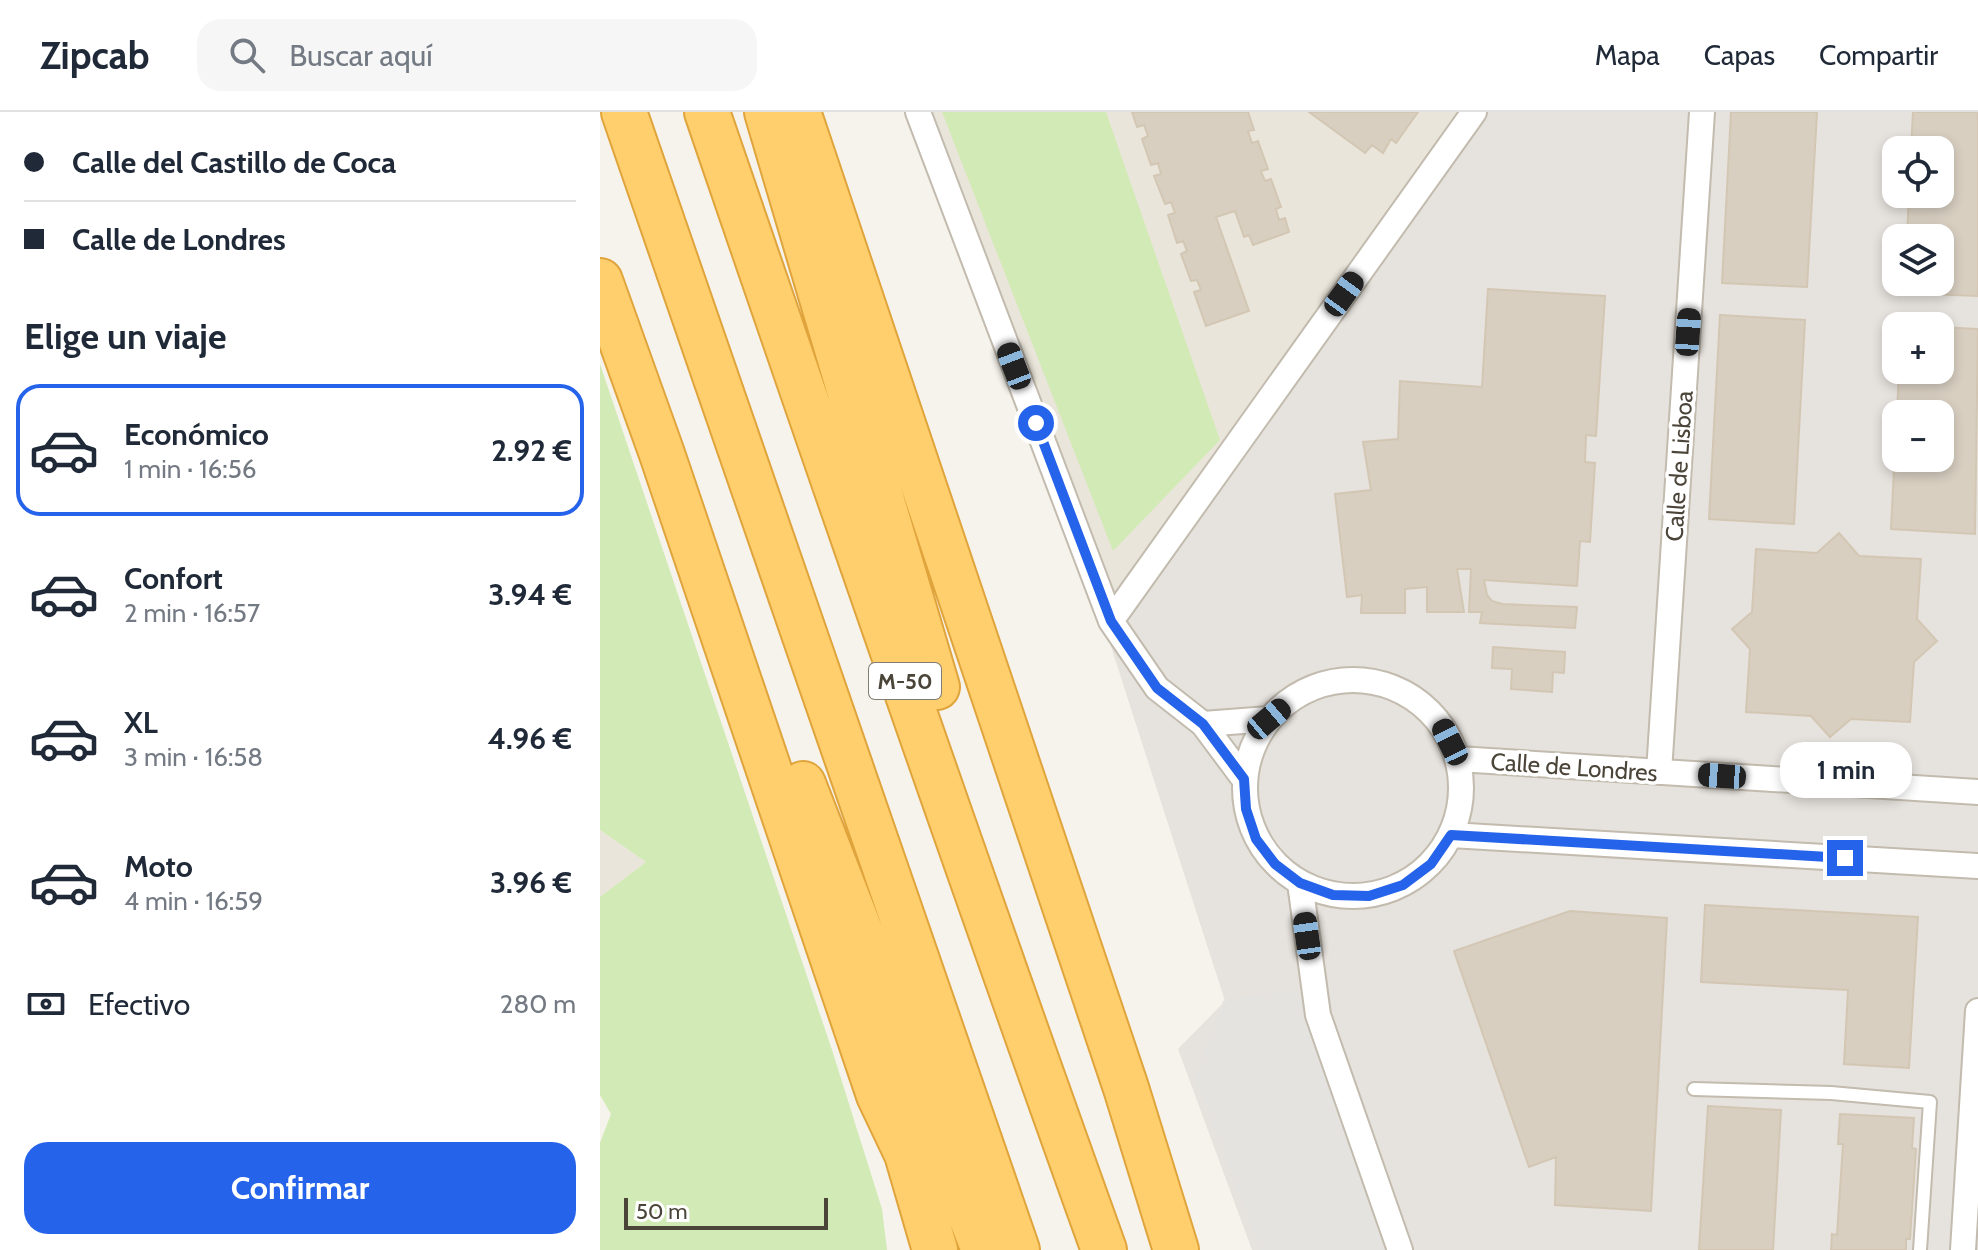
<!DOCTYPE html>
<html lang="es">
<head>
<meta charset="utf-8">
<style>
  :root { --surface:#fff; --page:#f6f6f7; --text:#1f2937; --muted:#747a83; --line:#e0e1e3; --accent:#2563eb }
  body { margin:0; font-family:Cabin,sans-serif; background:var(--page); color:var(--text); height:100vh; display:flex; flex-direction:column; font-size:30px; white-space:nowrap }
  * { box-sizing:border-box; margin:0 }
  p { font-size:26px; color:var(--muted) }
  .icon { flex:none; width:44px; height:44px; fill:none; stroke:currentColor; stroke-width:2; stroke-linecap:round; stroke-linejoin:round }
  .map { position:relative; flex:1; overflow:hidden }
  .sheet { display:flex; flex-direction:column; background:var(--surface); width:600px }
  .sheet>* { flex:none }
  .banner { display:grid; align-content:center; height:176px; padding:0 24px; background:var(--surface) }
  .buttons { position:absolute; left:1282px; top:24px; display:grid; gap:16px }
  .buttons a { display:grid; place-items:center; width:72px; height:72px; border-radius:16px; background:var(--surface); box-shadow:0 4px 12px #0003; font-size:40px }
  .scale { position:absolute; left:24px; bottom:20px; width:204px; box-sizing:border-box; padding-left:8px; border:4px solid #4b4439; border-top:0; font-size:22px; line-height:28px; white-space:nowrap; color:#4b4439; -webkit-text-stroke:6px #fff; paint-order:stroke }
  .end { position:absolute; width:36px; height:36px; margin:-18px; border:10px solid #2563eb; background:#fff; box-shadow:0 0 0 4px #fff }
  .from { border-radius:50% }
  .bubble { position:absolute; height:56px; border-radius:24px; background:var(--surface); box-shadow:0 4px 12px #0003; font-size:26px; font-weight:700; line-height:56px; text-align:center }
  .car { position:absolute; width:24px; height:48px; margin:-24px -12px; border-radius:10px; box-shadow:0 0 6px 2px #0007; background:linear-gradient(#222 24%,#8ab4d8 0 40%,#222 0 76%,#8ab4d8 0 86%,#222 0) }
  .banner b { display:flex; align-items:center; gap:28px; height:76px; font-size:30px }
  .banner b+b { border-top:2px solid var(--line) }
  .banner i { width:20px; height:20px; background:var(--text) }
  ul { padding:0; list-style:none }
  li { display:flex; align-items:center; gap:24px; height:132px; margin:0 16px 12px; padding:0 8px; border:4px solid transparent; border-radius:24px }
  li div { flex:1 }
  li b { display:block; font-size:30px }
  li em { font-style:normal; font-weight:700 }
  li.on { border-color:var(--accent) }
  li>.icon { width:72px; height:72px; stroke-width:1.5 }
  h2 { padding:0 24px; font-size:36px; line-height:96px }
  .pay { display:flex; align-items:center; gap:20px; height:88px; padding:0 24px; font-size:30px }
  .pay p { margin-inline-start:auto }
  .cta { display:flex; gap:16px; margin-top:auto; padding:16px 24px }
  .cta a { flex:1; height:92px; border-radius:24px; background:var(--accent); color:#fff; font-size:32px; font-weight:700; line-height:92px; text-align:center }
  header { display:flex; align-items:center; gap:48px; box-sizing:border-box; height:112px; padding:0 40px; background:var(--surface); border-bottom:2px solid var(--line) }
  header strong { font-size:38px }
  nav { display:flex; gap:44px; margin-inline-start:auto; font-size:28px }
  .search { width:560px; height:72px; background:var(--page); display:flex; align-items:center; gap:20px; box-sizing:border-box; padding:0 28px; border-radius:24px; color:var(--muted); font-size:30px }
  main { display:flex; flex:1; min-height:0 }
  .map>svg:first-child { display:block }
  .residential { fill:#eae5da }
  .industrial { fill:#e6e2dd; fill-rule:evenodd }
  .green { fill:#d2eab5 }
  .parking { fill:#e5e3e0 }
  .building { fill:#d8cfc1; stroke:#d3c7b4; stroke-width:2 }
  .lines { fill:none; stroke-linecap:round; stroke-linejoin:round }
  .lane-casing { stroke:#c2bbae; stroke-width:16 }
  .street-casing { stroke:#c2bbae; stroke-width:28 }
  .highway-casing { stroke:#e0a43c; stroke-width:48 }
  .lane { stroke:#fff; stroke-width:12 }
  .street { stroke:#fff; stroke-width:24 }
  .highway { stroke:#ffcf6e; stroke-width:44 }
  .route { stroke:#2563eb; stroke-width:10 }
  .labels { text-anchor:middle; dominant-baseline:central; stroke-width:7; stroke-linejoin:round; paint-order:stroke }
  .shield { fill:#fff; stroke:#817c74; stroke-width:2 }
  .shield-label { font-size:22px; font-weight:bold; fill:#4b4439 }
  .street-label { font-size:24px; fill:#4b4439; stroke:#fff }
</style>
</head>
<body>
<header>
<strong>Zipcab</strong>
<div class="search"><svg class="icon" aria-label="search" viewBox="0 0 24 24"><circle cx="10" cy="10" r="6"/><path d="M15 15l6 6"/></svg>Buscar aquí</div>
<nav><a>Mapa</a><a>Capas</a><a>Compartir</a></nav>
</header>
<main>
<section class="sheet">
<div class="banner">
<b><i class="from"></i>Calle del Castillo de Coca</b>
<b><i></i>Calle de Londres</b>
</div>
<h2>Elige un viaje</h2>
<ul>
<li class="on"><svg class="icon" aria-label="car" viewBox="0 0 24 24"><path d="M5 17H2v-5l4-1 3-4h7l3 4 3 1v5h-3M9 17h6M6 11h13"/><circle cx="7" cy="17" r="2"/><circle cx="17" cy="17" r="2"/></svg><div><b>Económico</b><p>1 min · 16:56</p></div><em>2.92 €</em></li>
<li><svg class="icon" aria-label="car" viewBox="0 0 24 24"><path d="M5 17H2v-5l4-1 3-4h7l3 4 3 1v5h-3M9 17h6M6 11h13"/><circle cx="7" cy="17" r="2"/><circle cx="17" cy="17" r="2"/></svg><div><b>Confort</b><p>2 min · 16:57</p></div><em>3.94 €</em></li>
<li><svg class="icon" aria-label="car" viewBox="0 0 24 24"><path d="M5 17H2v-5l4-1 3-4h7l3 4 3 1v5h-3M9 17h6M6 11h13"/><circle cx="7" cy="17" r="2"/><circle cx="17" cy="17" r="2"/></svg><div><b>XL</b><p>3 min · 16:58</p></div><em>4.96 €</em></li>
<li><svg class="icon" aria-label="car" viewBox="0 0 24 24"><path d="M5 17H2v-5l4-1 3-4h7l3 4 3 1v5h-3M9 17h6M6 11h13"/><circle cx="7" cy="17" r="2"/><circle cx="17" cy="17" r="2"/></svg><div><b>Moto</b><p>4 min · 16:59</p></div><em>3.96 €</em></li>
</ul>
<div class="pay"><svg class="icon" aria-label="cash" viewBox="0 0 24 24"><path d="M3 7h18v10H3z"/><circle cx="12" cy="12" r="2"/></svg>Efectivo<p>280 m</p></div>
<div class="cta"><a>Confirmar</a></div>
</section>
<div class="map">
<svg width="1378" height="1138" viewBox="0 0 1378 1138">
  <rect width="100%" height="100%" fill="#f6f3ec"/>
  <path class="residential" d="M 327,0 L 879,0 L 506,519 Z
    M 0,718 L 46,750 L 0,785 Z"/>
  <path class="industrial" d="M 879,0 L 1378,0 L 1378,1138 L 652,1138 L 578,937 L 625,889 L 506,519 ZM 1296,38 L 1340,38 L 1340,82 L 1296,82 ZM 1296,126 L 1340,126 L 1340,170 L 1296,170 ZM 1296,214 L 1340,214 L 1340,258 L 1296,258 ZM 1296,302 L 1340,302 L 1340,346 L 1296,346 Z"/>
  <path class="green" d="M 342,0 L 506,0 L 620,328 L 513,439 Z
    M 0,252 L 233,941 L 282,1097 L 287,1138 L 0,1138 L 0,1031 L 11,1002 L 0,983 L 0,785 L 46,750 L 0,718 Z"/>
  <path class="parking" d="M 691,877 L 718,903 L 800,1138 L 660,1138 L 595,966 L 623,889 Z"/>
  <path class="building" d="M 532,0 L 648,0 L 654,18 L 648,19 L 652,31 L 658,29 L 668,57 L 661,59 L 665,69 L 671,67 L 681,95 L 676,97 L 679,108 L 685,106 L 689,120 L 653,133 L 649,123 L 644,125 L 635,99 L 616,105 L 649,199 L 606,214 L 594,180 L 601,178 L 597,168 L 591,169 L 581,142 L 587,139 L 583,129 L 577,131 L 568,103 L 575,101 L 571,90 L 565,92 L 554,64 L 561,62 L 558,51 L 551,53 L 542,27 L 548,24 L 544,13 L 537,15 Z
    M 709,0 L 818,0 L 796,31 L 791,27 L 783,41 L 772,33 L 765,41 Z
    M 1131,0 L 1217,0 L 1207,175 L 1122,171 Z
    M 1313,0 L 1378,0 L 1378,184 L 1304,181 L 1304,170 L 1340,170 L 1340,126 L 1307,126 L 1309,82 L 1340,82 L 1340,38 L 1311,38 Z
    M 888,177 L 1005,184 L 996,324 L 986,323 L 985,350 L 995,351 L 990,430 L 980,429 L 977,474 L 884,468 L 887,483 L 892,489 L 902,492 L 977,495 L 975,516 L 880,511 L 882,500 L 869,500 L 871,457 L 857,457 L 864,500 L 827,500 L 827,475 L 805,477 L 805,501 L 761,501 L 762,483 L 747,485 L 735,382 L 771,378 L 763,330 L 798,327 L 800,269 L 882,275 Z
    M 1120,203 L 1205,208 L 1194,412 L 1109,407 Z
    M 1340,215 L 1378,217 L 1375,422 L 1291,417 L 1296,317 L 1296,346 L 1340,346 L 1340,302 L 1297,302 L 1299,258 L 1340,258 Z
    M 1239,421 L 1259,444 L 1321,447 L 1317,507 L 1337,529 L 1314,550 L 1310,610 L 1251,607 L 1230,625 L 1211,604 L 1146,600 L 1150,537 L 1132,517 L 1152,500 L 1156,437 L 1217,441 Z
    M 893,535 L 965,540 L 964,561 L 953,560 L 952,580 L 911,577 L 912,557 L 892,556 Z
    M 1105,793 L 1318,805 L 1309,956 L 1244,952 L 1248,878 L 1101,870 Z
    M 970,799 L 1067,806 L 1051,1099 L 955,1093 L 956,1045 L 929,1055 L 854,839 Z
    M 1108,994 L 1181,998 L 1173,1138 L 1099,1138 Z
    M 1240,1002 L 1314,1006 L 1312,1036 L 1316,1037 L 1310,1127 L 1306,1127 L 1306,1138 L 1231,1138 L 1232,1122 L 1237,1123 L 1243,1032 L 1238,1032 Z"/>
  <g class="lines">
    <defs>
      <path id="lane" d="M 1094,977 L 1231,981 L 1330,990 L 1320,1138"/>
      <path id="street" d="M 318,0 L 511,509 L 557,576 L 603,612 L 644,667
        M 511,509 L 874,0
        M645 676a108 108 0 1 1 216 0a108 108 0 1 1-216 0Z
        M 603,612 L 669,607
        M 858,647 L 1378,680
        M 1059,660 L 1102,0
        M 851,723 L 1378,754
        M 700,771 L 718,903 L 800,1138
        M 1363,1138 L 1378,899"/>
      <path id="highway" d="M 24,0 L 417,1138
        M 107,0 C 237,380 368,760 504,1138
        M 167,0 L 337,575
        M 198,0 L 526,976 L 576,1138
        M 0,169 L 62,342 L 279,983 L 307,1042 L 335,1138
        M 203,672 L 384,1138"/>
    </defs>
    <use href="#lane" class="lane-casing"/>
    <use href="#street" class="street-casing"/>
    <use href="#highway" class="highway-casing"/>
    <use href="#lane" class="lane"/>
    <use href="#street" class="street"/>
    <use href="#highway" class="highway"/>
  </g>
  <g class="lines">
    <path class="route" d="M 436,311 L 511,509 L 557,576 L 603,612 L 644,667 L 646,697 L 656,727 L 675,752 L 700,771 L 733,783 L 769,784 L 803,773 L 831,752 L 851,723 L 1245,746"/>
  </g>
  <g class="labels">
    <rect class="shield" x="269" y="551" width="72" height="36" rx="6"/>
    <g class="shield-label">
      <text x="305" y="569">M-50</text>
    </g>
    <g class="street-label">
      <text transform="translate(1079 354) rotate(-86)">Calle de Lisboa</text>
      <text transform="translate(974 655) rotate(4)">Calle de Londres</text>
    </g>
  </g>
</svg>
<div class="buttons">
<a><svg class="icon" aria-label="locate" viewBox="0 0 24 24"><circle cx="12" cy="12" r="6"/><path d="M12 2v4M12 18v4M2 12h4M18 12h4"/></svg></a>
<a><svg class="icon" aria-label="layers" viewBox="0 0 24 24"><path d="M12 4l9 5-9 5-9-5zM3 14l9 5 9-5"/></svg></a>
<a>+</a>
<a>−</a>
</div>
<div class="scale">50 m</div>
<i class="end from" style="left:436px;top:311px"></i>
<i class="end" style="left:1245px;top:746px"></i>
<div class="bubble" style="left:1180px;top:630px;width:132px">1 min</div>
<i class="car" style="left:744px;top:182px;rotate:36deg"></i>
<i class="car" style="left:1088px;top:220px;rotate:4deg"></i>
<i class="car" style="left:414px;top:254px;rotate:339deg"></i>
<i class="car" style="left:669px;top:607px;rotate:50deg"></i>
<i class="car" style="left:850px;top:630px;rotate:334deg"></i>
<i class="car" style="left:1122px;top:664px;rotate:274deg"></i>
<i class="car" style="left:707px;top:824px;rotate:352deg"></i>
</div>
</main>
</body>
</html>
